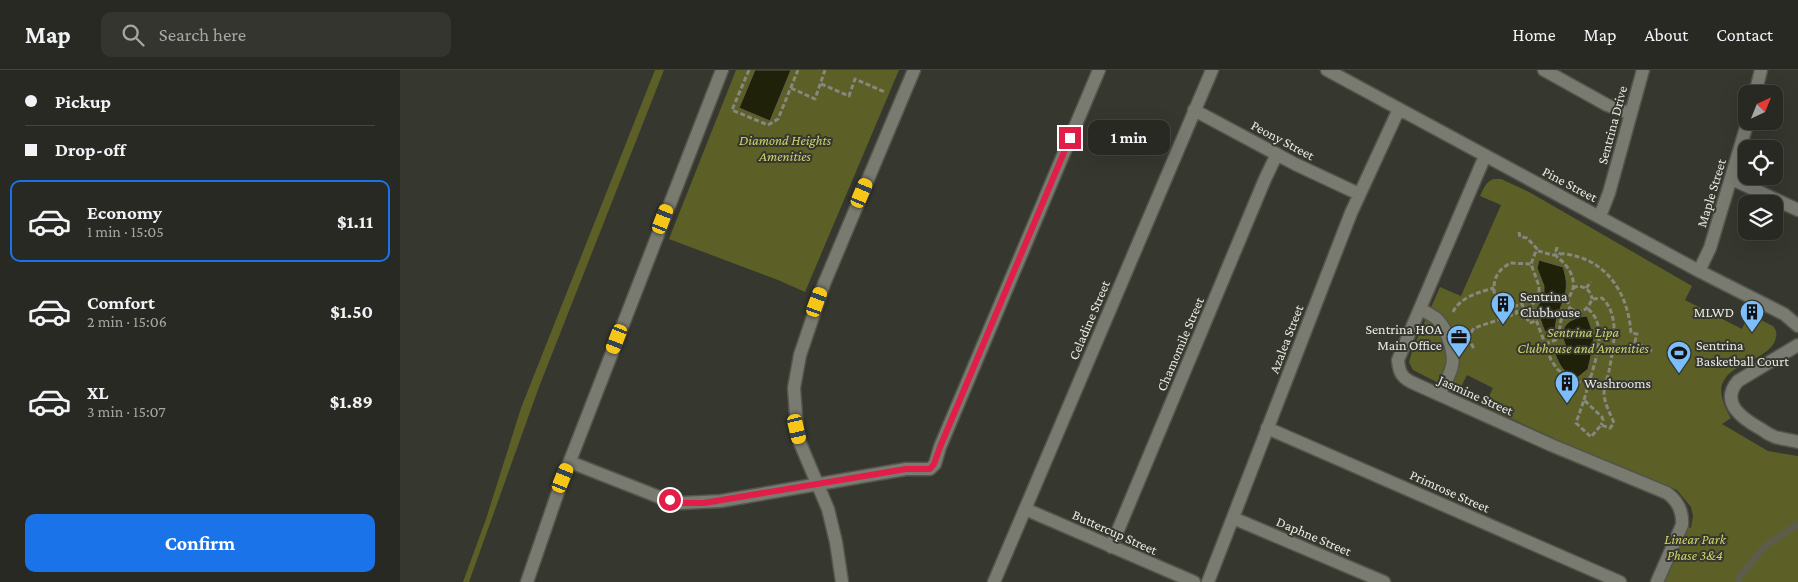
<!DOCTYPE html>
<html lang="en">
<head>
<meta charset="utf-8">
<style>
  :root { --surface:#282922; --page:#34352f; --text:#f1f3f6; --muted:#a5a6a5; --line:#444540; --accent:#1a73e8 }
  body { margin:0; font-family:"Crimson Pro",serif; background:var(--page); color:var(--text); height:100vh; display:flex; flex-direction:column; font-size:19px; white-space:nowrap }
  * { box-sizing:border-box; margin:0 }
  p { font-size:16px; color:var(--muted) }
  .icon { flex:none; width:28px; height:28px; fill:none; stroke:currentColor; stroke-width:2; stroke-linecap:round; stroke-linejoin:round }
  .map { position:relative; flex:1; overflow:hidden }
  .side { display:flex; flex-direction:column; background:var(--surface); width:400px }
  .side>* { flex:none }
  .top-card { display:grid; align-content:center; height:110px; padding:0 25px; background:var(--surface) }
  .needle { width:32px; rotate:43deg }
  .controls { position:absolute; left:1338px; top:15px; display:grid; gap:10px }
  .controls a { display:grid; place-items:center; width:45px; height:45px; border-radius:10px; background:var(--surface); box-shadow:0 5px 20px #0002,0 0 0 1px var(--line); font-size:25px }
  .end { position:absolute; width:22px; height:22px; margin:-11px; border:6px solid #e11d48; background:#fff; box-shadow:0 0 0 2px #fff }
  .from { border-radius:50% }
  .bubble { position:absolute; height:35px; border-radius:10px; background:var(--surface); box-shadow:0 5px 20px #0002,0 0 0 1px var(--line); font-size:16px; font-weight:700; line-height:35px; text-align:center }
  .car { position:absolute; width:15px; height:30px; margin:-15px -8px; border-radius:6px; box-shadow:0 0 4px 1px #0007; background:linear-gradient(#f5c518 24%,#345 0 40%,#f5c518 0 76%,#345 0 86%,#f5c518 0) }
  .top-card b { display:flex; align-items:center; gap:18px; height:48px; font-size:19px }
  .top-card b+b { border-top:1px solid var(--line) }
  .top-card i { width:12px; height:12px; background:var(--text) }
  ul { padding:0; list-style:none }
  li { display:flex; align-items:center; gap:15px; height:82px; margin:0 10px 8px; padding:0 15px; border:2px solid transparent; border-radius:10px }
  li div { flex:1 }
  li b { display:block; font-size:19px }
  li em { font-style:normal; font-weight:700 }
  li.current { border-color:var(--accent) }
  li>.icon { width:45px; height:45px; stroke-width:1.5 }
  .action { display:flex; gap:10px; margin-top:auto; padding:10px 25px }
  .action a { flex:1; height:58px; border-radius:10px; background:var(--accent); color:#fff; font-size:20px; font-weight:700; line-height:58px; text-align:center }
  header { display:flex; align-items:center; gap:30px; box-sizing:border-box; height:70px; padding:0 25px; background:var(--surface); border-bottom:1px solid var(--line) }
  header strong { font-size:24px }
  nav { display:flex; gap:28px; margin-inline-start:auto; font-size:18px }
  .search { width:350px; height:45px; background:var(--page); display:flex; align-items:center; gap:12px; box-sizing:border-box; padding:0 18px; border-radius:10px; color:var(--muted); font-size:19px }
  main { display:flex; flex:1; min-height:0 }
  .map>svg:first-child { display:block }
  .green { fill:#5c6026 }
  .water { fill:#1f2108; stroke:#5b5d4a }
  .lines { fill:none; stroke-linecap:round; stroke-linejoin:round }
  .stream { stroke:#5b5d4a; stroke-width:7 }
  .street-casing { stroke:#53544b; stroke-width:15 }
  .path { stroke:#86877f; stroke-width:3; stroke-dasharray:5 2.5; stroke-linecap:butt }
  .street { stroke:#797a70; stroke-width:12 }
  .route { stroke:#e11d48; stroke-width:6 }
  .labels { text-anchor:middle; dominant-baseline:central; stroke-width:4; stroke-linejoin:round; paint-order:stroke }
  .street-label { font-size:14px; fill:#e8e9e3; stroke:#36372e }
  .park-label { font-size:14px; font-style:italic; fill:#ced56b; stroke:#36372e }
  .poi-label { font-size:14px; fill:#e8e9e3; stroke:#36372e; text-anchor:start }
</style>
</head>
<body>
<header>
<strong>Map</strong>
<div class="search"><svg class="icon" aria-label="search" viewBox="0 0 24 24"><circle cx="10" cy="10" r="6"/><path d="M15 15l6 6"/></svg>Search here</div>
<nav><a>Home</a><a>Map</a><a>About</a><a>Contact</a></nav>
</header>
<main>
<section class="side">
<div class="top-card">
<b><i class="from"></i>Pickup</b>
<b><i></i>Drop-off</b>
</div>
<ul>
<li class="current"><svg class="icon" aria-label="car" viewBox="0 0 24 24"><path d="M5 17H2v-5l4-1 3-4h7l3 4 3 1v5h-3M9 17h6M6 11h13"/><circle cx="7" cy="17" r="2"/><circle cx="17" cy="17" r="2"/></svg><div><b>Economy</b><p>1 min · 15:05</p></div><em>$1.11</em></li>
<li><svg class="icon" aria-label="car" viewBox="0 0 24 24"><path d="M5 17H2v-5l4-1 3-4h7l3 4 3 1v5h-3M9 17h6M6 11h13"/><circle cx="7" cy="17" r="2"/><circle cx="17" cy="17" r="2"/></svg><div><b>Comfort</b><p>2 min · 15:06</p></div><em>$1.50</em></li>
<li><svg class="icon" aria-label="car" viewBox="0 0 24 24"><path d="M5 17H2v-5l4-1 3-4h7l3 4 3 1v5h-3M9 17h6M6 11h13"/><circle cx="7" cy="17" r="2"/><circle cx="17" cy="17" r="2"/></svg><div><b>XL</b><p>3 min · 15:07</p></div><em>$1.89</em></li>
</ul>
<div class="action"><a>Confirm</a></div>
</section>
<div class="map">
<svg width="1398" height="512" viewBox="0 0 1398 512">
  <rect width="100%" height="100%" fill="#36372e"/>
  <path class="green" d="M 255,0 L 264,0 L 139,317 L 69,512 L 63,512 L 86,449 L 121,338 Z
    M 336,0 L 499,0 L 405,222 L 378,210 L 269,169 Z
    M 1094,109 L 1101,109 L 1129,122 L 1292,216 L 1285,230 L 1342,259 L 1349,244 L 1373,256 C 1376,260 1377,262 1376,267 C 1371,298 1295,290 1331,348 L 1322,354 L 1368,381 L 1398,386 L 1398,512 L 1257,512 L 1282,455 L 1291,458 L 1293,446 L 1291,437 L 1277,420 L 1160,371 L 1084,336 L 1093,318 L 1067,305 L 1058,323 L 1013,300 L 1009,292 L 1013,278 L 1040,217 L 1061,226 L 1101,135 L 1080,126 C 1084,118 1086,111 1094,109 Z"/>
  <path class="water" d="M 355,0 L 391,0 L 370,51 L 339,38 Z
    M 1139,190 L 1163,197 C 1173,226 1158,232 1155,259 L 1145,262 L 1136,238 L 1144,228 L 1144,216 L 1137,198 Z
    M 1187,246 L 1194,266 L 1191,286 L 1188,299 L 1177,308 C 1164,304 1160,296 1155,284 L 1167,280 C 1166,275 1162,269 1163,264 C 1163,251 1177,247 1187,246 Z"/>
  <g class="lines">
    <path class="stream" d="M 1338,512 L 1340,506 L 1365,476 L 1398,454"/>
    <defs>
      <path id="street" d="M 927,0 L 1299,201 L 1384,244 L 1398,256
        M 1144,0 L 1207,35 L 1231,44
        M 1355,24 L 1361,0
        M 794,40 L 895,94 L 959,124
        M 1085,86 L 998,290 C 999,301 1001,307 1011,312 L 1151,375 L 1267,423 C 1278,431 1283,441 1282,455 L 1257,512
        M 1332,109 L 1398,140
        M 1200,146 L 1209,123 L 1243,0
        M 1299,201 L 1310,178 L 1348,51
        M 1020,239 C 1026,242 1032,245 1037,249 C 1047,259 1055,283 1052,296 C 1050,306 1044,315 1039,324
        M 1398,275 L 1338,311 C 1319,333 1343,349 1361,359 C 1365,362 1370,365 1375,367 C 1382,369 1390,370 1398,372
        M 867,358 L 1220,512
        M 170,392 L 259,427 L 281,433 L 321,431 L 506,399 L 530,399 L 535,394 L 540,377 L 699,0
        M 625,439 L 794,512
        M 833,448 L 984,512
        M 711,477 L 865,109 L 877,84
        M 127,512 L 159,419 L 322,0
        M 442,512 L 436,472 L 428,439 L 400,373 L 397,359 L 394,318 L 400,285 L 424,214 L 514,0
        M 594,512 L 812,0
        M 808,512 L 951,143 L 999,39"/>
    </defs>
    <use href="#street" class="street-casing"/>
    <path class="path" d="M 349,0 L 332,40 L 368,55 L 378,49 L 398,0
      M 421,14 L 449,26 L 455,9 L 485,22
      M 391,18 L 415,29 L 425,0
      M 1119,162 L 1120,167 L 1127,168 L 1139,181
      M 1157,177 L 1156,181 L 1160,184
      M 1173,218 L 1178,216 C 1186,217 1191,221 1192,229
      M 1186,218 L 1191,212
      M 1170,238 C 1180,246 1188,240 1192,229 L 1202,228 C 1221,245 1213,279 1209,301 C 1207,309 1204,317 1204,324 C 1205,335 1210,343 1214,353 L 1210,358 L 1201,355 L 1191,367 L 1176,353 L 1184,330 L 1202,347 L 1203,350 L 1201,355
      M 1188,239 C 1207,254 1197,286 1191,306
      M 1053,242 C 1060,227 1080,222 1094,218
      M 1101,249 L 1117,243 L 1115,236 L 1122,234 L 1129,253 L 1136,251
      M 1066,267 L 1068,267 L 1074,258 L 1101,249 C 1097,234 1088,215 1100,201 C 1102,198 1107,195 1110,193 L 1131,194
      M 1068,267 L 1074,279
      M 1145,274 L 1158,269 L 1161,250 L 1170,238 C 1165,230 1171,226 1173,218 C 1175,204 1166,194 1156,186
      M 1184,330 L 1191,306 L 1186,311 L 1179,312 L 1158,300 L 1151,290 L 1131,236 L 1139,226 L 1139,216 L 1131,194 L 1136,181 C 1143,181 1148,185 1155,185 C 1158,185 1161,183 1166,184 C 1207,190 1228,223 1231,263 L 1237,264 L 1235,272 L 1252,281"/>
    <use href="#street" class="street"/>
  </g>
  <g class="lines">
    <path class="route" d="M 270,430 L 282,433 L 304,433 L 506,399 L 530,399 L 534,394 L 540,377 L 670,68"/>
  </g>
  <defs>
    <symbol id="building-pin" viewBox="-11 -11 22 30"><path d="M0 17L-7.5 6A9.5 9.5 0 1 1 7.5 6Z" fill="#7bbef9" stroke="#36372e"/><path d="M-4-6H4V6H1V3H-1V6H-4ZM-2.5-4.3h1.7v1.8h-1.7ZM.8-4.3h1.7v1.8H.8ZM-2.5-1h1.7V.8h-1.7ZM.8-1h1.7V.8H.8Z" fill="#111"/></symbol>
    <symbol id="office-pin" viewBox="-11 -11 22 30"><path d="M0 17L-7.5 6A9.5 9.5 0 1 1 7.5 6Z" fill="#7bbef9" stroke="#36372e"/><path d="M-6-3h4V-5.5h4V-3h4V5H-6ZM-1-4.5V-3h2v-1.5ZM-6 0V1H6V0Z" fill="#111"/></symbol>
    <symbol id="stadium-pin" viewBox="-11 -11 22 30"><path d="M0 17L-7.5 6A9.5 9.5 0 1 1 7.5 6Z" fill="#7bbef9" stroke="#36372e"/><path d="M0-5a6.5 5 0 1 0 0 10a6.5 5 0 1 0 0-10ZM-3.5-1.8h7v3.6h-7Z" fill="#111"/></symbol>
  </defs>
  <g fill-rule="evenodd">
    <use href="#building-pin" x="1089" y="220" width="28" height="38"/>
    <use href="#building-pin" x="1338" y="228" width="28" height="38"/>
    <use href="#office-pin" x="1045" y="253" width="28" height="38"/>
    <use href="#stadium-pin" x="1265" y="269" width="28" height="38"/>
    <use href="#building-pin" x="1153" y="299" width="28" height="38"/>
  </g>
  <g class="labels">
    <g class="street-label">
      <text transform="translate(1212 55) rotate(-75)">Sentrina Drive</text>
      <text transform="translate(883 70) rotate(28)">Peony Street</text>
      <text transform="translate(1170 114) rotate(28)">Pine Street</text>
      <text transform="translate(1311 123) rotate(-73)">Maple Street</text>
      <text transform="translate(689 250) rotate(-67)">Celadine Street</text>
      <text transform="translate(886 269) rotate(-69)">Azalea Street</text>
      <text transform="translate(780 274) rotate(-67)">Chamomile Street</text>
      <text transform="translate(1076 325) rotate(24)">Jasmine Street</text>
      <text transform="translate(1050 421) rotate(24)">Primrose Street</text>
      <text transform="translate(715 462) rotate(24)">Buttercup Street</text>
      <text transform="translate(914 466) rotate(23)">Daphne Street</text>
    </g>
    <g class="park-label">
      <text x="385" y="70">Diamond Heights<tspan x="385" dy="16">Amenities</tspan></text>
      <text x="1183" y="262">Sentrina Lipa<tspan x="1183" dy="16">Clubhouse and Amenities</tspan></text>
      <text x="1295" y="469">Linear Park<tspan x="1295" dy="16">Phase 3&amp;4</tspan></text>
    </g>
    <g class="poi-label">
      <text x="1120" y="226">Sentrina<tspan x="1120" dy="16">Clubhouse</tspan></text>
      <text x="1334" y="242" text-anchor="end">MLWD</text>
      <text x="1042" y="259" text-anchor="end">Sentrina HOA<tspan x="1042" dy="16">Main Office</tspan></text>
      <text x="1296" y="275">Sentrina<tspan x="1296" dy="16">Basketball Court</tspan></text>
      <text x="1184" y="313">Washrooms</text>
    </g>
  </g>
</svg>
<div class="controls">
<a><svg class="needle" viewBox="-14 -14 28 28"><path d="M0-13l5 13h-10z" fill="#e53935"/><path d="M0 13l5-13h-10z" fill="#a5a6a5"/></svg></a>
<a><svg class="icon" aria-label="locate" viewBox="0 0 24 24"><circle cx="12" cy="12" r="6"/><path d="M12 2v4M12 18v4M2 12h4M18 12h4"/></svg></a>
<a><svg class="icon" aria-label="layers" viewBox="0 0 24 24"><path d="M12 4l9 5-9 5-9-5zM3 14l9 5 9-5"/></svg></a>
</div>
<i class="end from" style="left:270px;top:430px"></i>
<i class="end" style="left:670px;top:68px"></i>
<div class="bubble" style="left:688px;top:50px;width:82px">1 min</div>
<i class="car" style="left:462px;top:123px;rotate:23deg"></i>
<i class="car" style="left:263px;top:149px;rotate:21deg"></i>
<i class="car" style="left:417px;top:232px;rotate:20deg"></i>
<i class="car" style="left:217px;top:269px;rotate:201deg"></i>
<i class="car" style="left:397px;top:359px;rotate:167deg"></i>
<i class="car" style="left:163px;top:408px;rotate:22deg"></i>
</div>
</main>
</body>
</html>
